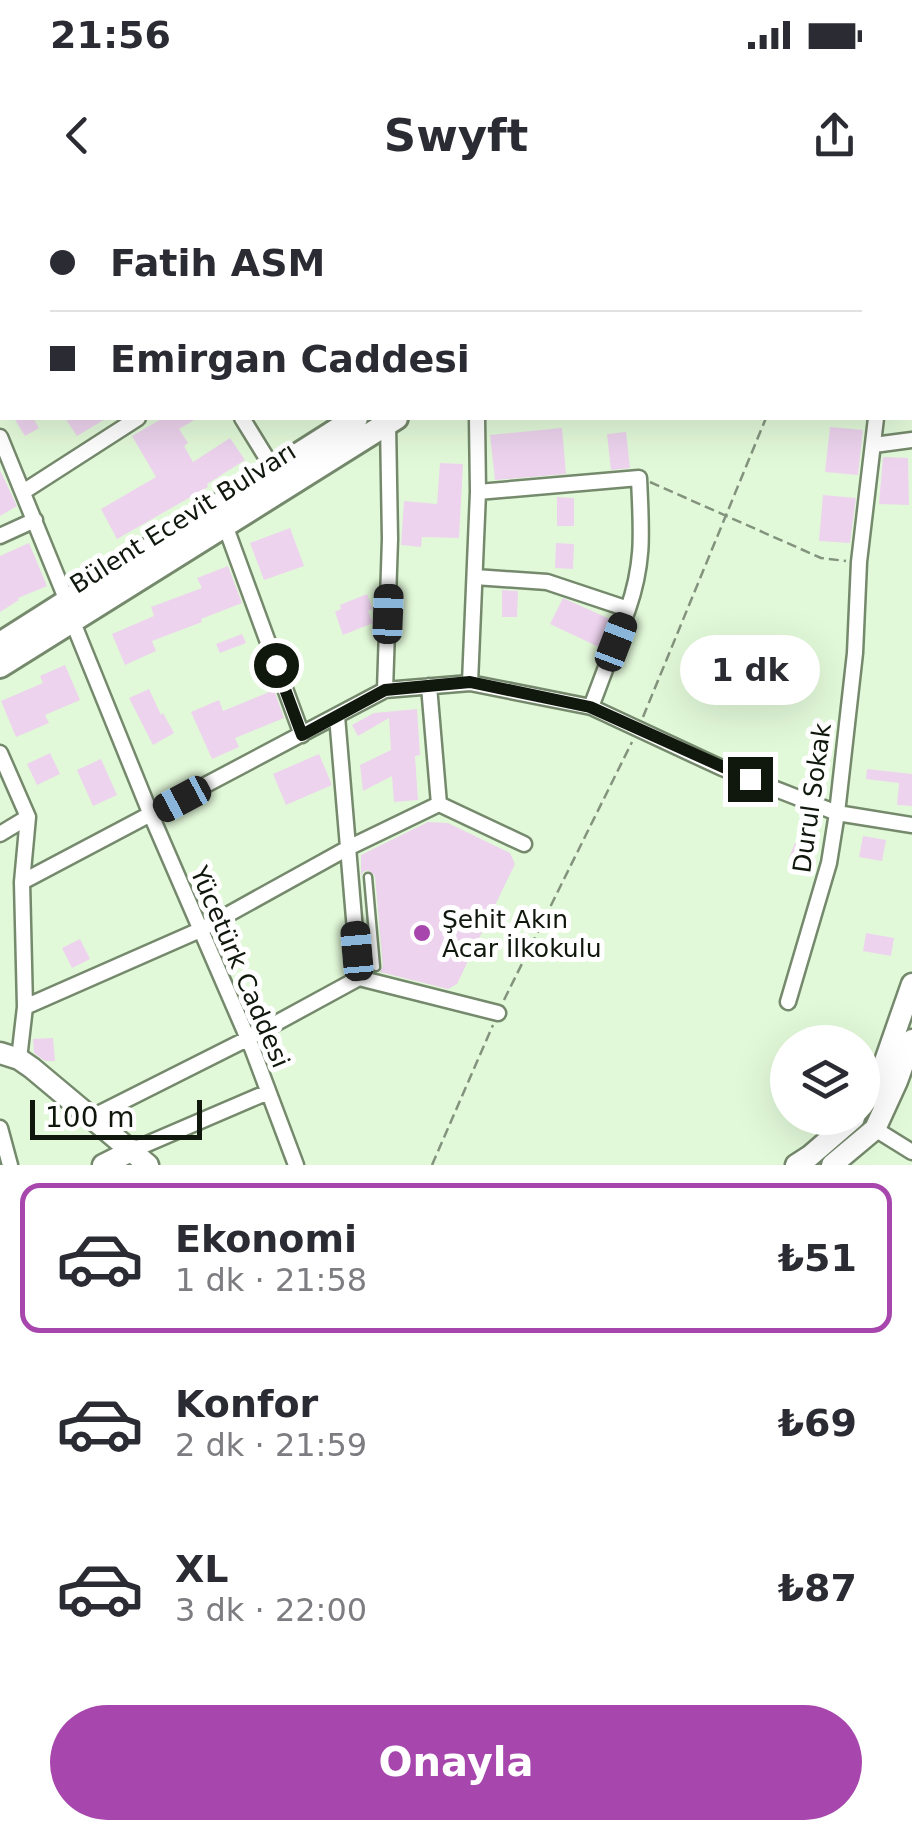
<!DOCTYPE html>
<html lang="tr">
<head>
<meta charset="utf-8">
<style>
  :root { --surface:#fff; --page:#f2f2f3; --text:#2b2b33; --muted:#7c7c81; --line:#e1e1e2; --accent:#a746ad }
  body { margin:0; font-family:"DejaVu Sans",sans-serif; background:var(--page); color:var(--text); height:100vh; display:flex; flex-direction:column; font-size:38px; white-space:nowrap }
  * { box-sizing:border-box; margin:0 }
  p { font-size:32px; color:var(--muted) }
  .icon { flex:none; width:55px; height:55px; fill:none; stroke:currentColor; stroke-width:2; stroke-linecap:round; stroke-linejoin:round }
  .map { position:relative; height:965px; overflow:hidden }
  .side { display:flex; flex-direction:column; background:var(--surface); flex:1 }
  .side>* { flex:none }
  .guide { position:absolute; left:0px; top:0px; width:912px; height:220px; box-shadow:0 10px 40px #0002; display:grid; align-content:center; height:220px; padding:0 50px; background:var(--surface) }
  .fabs { position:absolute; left:770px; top:825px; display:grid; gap:20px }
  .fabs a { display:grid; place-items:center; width:110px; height:110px; border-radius:50%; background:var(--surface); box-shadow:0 10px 40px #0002; font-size:50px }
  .scale { position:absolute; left:30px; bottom:25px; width:172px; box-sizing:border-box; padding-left:10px; border:5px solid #10180d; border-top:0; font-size:28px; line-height:35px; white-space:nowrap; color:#10180d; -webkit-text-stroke:8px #fff; paint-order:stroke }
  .end { position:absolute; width:45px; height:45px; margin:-22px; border:12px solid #10180d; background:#fff; box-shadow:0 0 0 5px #fff }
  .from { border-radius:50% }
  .bubble { position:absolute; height:70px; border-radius:35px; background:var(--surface); box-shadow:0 10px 40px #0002; font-size:32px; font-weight:600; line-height:70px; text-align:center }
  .car { position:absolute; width:30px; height:60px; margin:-30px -15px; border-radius:12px; box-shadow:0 0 8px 2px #0007; background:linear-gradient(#222 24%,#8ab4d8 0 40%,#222 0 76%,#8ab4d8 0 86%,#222 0) }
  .guide b { display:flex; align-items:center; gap:35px; height:95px; font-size:38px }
  .guide b+b { border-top:2px solid var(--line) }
  .guide i { width:25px; height:25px; background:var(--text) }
  ul { padding:18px 0 0; list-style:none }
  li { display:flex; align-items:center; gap:30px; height:150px; margin:0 20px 15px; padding:0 30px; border:5px solid transparent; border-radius:20px }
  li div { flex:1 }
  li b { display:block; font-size:38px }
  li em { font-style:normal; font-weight:600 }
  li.active { border-color:var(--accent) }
  li>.icon { width:90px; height:90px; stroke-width:1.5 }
  .cta { display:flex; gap:20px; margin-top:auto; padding:20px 50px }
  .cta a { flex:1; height:115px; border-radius:60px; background:var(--accent); color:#fff; font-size:40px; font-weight:600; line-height:115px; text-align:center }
  .status { display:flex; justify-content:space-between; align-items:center; height:70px; padding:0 50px; background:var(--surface); direction:ltr }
  .status svg { height:28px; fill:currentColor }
  header { display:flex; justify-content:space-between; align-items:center; height:130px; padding:0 50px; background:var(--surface); font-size:45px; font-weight:600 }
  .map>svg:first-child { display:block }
  .building { fill:#edd3ee }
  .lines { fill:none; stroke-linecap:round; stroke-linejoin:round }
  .lane-casing { stroke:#75896c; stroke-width:11 }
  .street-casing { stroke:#75896c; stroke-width:19 }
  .secondary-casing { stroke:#75896c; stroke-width:25 }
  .primary-casing { stroke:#75896c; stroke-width:28 }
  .path { stroke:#83937d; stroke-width:2.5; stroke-dasharray:10 5; stroke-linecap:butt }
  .lane { stroke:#fff; stroke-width:6 }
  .street { stroke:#fff; stroke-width:14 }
  .secondary { stroke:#fff; stroke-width:20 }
  .primary { stroke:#fff; stroke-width:22 }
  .route { stroke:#10180d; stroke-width:12 }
  .poi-dot { fill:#a746ad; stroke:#fff; stroke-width:4 }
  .labels { text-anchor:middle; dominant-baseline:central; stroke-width:10; stroke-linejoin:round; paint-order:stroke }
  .street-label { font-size:25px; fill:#10180d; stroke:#fff }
  .poi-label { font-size:25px; fill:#10180d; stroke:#fff; text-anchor:start }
</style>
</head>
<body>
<div class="status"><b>21:56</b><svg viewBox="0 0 49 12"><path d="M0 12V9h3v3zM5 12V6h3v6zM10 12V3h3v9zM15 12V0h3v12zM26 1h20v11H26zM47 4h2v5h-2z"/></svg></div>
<header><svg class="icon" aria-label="back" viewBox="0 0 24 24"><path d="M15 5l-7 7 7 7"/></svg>Swyft<svg class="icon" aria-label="share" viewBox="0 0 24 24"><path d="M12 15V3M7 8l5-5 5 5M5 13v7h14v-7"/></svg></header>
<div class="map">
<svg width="912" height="965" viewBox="0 0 912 965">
  <rect width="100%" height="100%" fill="#e2f9d9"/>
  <path class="building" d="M 14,218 L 33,218 L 39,228 L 25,236 Z
    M 65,218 L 107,218 L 77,236 Z
    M 163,218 L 198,218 L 179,229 L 188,243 L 184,246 L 193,262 L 230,238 L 245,260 L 207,284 L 208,287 L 117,339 L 101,309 L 156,277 L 132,236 Z
    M 830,227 L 863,230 L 858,275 L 825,272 Z
    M 562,228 L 566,274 L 495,280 L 490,235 Z
    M 626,232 L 630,268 L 611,270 L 607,234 Z
    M 883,257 L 908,258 L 909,305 L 879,304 Z
    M 440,263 L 463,264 L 459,338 L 422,337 L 421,347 L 401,345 L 404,301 L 437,304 Z
    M 0,270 L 17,306 L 0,316 Z
    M 823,295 L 856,298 L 850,343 L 819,341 Z
    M 557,297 L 574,298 L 574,326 L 557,326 Z
    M 290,328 L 304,366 L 264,380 L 250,343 Z
    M 29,343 L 47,386 L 18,398 L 19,400 L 0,412 L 0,356 Z
    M 556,343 L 574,344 L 573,369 L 555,368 Z
    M 228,366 L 242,403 L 201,419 L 202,422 L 152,441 L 156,451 L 125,465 L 112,434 L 154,416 L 151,407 L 202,388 L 197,378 Z
    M 502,390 L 518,391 L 517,417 L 502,417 Z
    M 367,394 L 373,409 L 368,411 L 373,423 L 343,435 L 335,412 L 341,409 L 340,405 Z
    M 563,398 L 612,420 L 601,448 L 550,424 Z
    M 242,434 L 246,443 L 220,453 L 216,444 Z
    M 65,465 L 80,500 L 45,515 L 49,523 L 16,537 L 1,501 L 43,483 L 40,476 Z
    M 149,489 L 161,515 L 163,513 L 174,533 L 153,545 L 129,498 Z
    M 274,490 L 284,518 L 235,538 L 239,547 L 212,559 L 191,512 L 219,500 L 223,511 Z
    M 417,509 L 420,555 L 415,556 L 418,600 L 394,602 L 392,576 L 363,591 L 360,565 L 391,550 L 389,518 L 358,536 L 352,525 L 374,513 Z
    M 50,553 L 60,574 L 37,585 L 27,564 Z
    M 319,554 L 332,585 L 286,605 L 273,574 Z
    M 101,559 L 117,595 L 93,606 L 77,570 Z
    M 867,569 L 912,574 L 912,606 L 897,605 L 899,583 L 866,579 Z
    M 428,622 L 448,623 L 510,653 L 515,664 L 457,784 L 448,789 L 380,772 L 383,766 L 375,676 L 368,670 L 363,672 L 361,677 L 361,655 Z
    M 863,636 L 886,640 L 882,661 L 859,657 Z
    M 795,643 L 814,650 L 809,669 L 789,658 Z
    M 866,733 L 894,738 L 891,756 L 863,751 Z
    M 80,739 L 90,759 L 72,768 L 62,748 Z
    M 53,838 L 55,861 L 45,861 L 34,853 L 33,839 Z"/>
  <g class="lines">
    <defs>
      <path id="lane" d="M 368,677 L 376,767"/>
      <path id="street" d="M 93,0 L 95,2
        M 796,0 L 797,2
        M 63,2 L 68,0
        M 280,2 L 284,0
        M 422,2 L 422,0
        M 674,2 L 674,0
        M 812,2 L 814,0
        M 848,2 L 849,0
        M 0,40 L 2,39
        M 0,183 L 2,181
        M 242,218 L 274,270
        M 0,237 L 67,401
        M 874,245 L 912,240
        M 23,292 L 138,218
        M 225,325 L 302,535
        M 0,336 L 35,320
        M 475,377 L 547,382 L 628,409 C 645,360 641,328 639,278 L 478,292
        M 72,420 L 151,615 L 252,848 L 296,965
        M 470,483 L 478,292 L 477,218
        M 429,486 L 439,604
        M 385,490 L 390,339 L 388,223
        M 591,507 L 628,409
        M 337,516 L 359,778
        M 0,553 L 28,617 L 0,634
        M 22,682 L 28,617
        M 788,802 L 829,663 L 837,613 L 855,453 L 859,362 L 876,218
        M 25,807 L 200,730 L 348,648 L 439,604 L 524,644
        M 19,859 L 25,807 L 22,682 L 385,490 L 470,483 L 591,507 L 722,568 L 837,613 L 912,625
        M 92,917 L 247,839 L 359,778 L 498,813
        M 0,928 L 10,965
        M 875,929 L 912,952
        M 133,950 L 268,892"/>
      <path id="secondary" d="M 501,2 L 503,0
        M 0,853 L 19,859 L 32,868 L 148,965
        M 862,906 L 876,887 L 912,784
        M 103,965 L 133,950
        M 796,965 L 810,956 L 854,918
        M 832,965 L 875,929 L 897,881 L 912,840"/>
      <path id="primary" d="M 910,80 L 912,79
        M 910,104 L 912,104
        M 0,444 L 356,218
        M 0,466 L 396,218"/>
    </defs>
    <use href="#lane" class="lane-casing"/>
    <use href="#street" class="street-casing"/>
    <use href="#secondary" class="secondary-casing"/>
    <use href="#primary" class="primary-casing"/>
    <path class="path" d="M 650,282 L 821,358 L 846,361
      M 643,517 L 766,218
      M 504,800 L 632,542
      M 432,965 L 493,825"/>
    <use href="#lane" class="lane"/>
    <use href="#street" class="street"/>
    <use href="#secondary" class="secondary"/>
    <use href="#primary" class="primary"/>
  </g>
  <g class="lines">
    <path class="route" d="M 276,465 L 302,535 L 385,490 L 470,482 L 590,507 L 750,579"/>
  </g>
  <circle class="poi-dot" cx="422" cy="733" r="10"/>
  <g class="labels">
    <g class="street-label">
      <text transform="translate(183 318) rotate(-32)">Bülent Ecevit Bulvarı</text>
      <text transform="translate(812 598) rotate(-82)">Durul Sokak</text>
      <text transform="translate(240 767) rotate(67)">Yücetürk Caddesi</text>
    </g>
    <g class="poi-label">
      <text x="442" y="719">Şehit Akın<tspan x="442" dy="29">Acar İlkokulu</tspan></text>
    </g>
  </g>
</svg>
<div class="fabs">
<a><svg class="icon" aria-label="layers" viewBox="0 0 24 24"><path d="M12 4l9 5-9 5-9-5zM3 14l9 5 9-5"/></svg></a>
</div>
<div class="scale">100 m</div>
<i class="end from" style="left:276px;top:465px"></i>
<i class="end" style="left:750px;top:579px"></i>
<div class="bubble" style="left:680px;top:435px;width:140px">1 dk</div>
<i class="car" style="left:388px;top:414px;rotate:2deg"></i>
<i class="car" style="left:616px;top:442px;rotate:21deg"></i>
<i class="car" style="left:182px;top:599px;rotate:242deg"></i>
<i class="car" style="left:357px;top:751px;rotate:355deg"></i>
<div class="guide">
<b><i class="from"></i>Fatih ASM</b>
<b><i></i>Emirgan Caddesi</b>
</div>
</div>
<section class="side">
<ul>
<li class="active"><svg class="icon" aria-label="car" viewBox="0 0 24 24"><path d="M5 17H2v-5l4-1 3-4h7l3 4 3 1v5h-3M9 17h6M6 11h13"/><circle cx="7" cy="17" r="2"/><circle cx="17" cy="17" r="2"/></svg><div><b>Ekonomi</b><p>1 dk · 21:58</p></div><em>₺51</em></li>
<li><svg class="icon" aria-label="car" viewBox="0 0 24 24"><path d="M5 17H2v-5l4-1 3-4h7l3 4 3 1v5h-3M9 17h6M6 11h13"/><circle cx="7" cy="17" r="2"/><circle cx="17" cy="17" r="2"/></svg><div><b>Konfor</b><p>2 dk · 21:59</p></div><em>₺69</em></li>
<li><svg class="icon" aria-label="car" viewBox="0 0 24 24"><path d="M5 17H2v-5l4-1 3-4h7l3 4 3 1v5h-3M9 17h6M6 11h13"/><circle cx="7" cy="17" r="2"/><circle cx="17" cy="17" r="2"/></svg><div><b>XL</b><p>3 dk · 22:00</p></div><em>₺87</em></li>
</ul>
<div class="cta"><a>Onayla</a></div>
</section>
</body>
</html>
